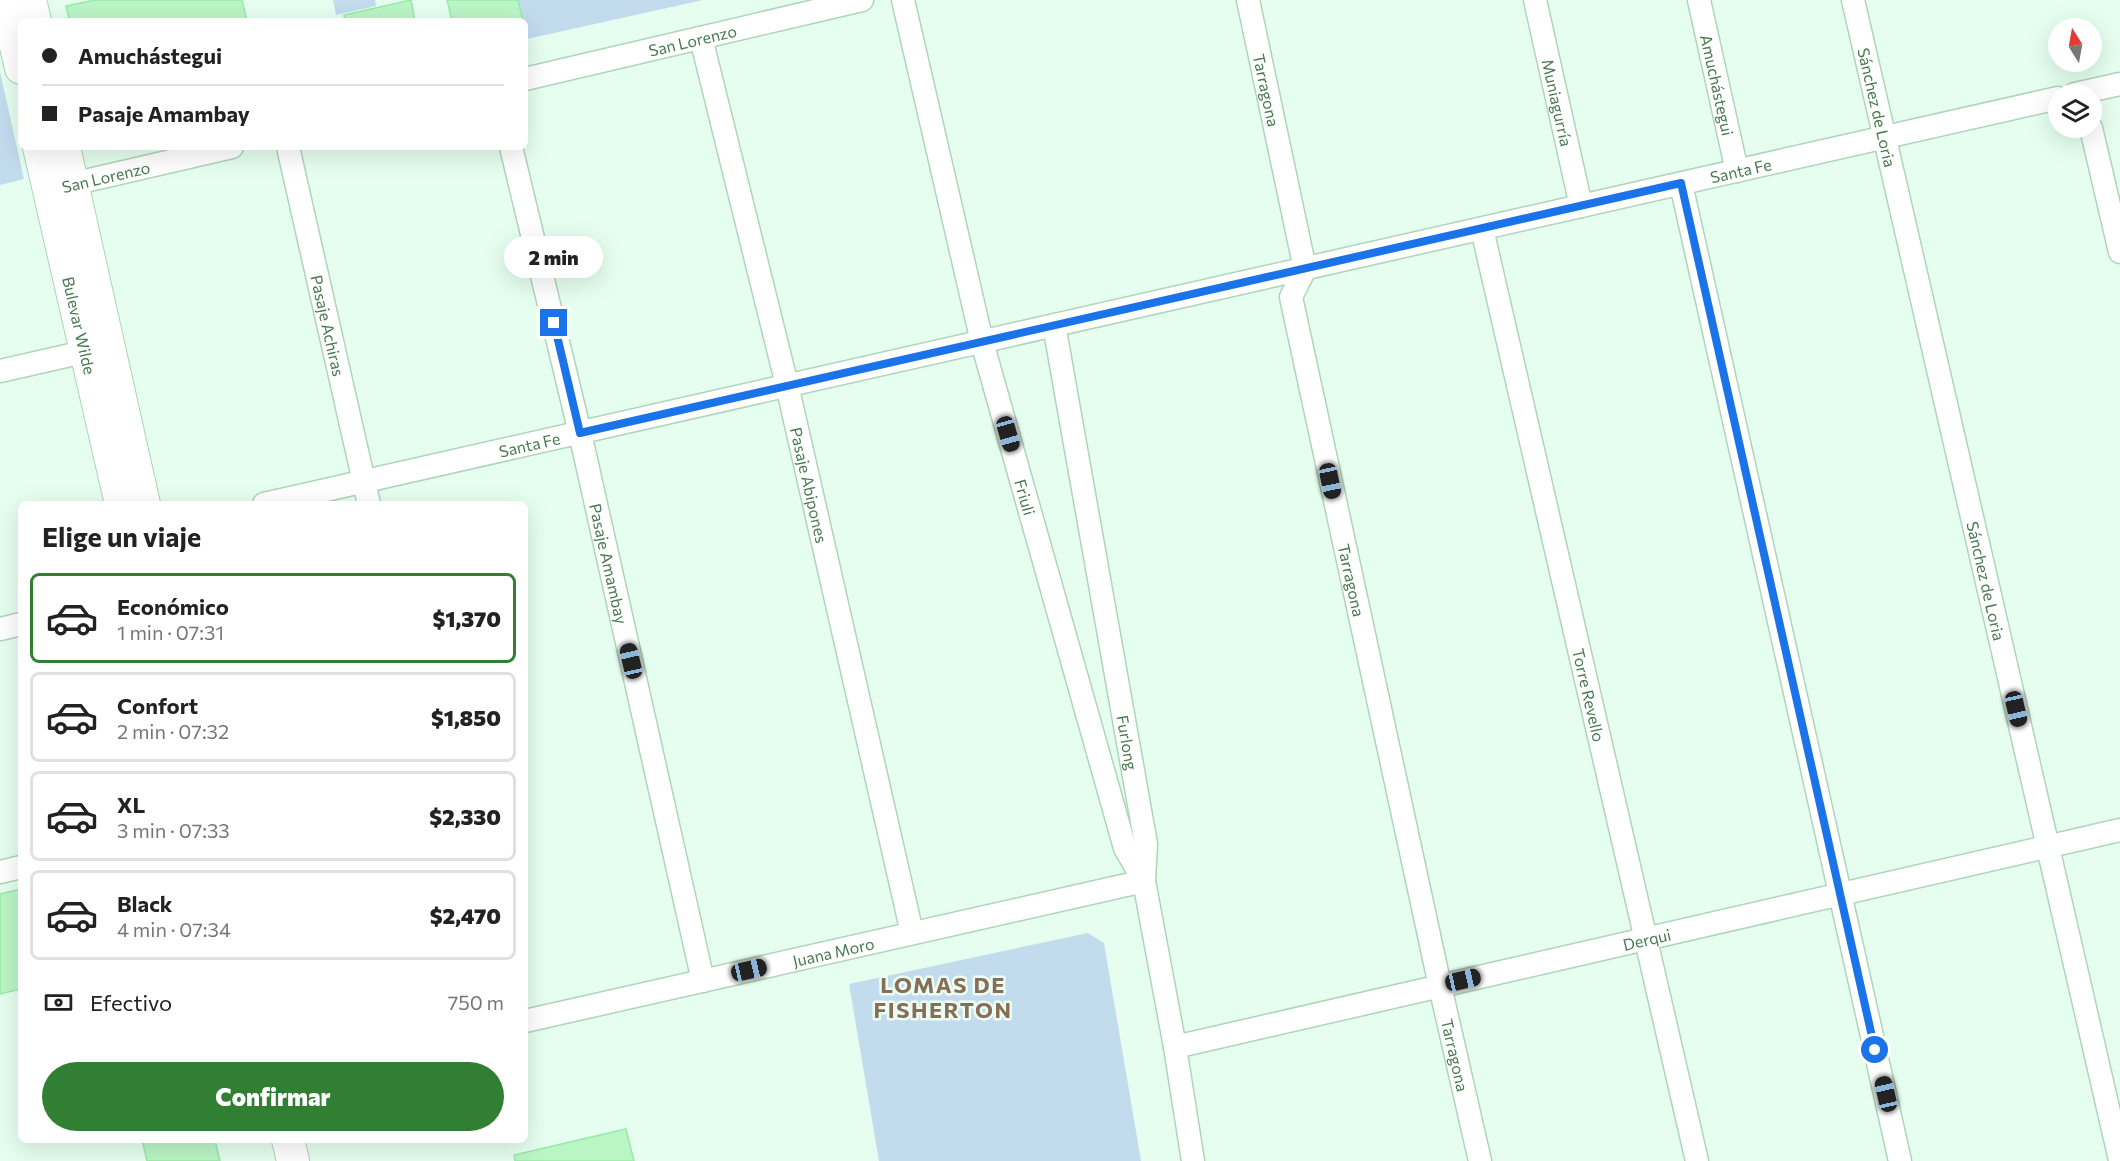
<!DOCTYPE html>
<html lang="es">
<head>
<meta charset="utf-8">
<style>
  :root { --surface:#fff; --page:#f2f2f2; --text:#222; --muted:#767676; --line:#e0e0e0; --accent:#307f32 }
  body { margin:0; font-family:Commissioner,sans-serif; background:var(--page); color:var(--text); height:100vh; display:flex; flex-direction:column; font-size:22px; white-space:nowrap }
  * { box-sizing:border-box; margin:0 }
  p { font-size:20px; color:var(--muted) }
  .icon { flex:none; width:33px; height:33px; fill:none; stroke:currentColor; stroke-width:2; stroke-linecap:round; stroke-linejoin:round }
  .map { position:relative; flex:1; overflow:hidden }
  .side { position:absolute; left:18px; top:501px; width:510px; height:642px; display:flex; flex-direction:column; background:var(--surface); border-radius:9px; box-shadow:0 6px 24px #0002 }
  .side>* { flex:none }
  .top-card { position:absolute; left:18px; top:18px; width:510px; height:132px; border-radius:9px; box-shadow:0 6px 24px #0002; display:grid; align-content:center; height:132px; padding:0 24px; background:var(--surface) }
  .needle { width:39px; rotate:349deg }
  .buttons { position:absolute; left:2048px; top:18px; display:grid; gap:12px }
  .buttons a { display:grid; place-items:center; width:54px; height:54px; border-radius:50%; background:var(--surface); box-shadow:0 6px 24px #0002; font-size:30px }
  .end { position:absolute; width:27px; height:27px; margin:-14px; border:8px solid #1a73e8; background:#fff; box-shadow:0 0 0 3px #fff }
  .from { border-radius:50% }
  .bubble { position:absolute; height:42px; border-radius:21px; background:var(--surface); box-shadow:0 6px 24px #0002; font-size:20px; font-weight:800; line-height:42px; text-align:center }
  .car { position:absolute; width:18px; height:36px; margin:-18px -9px; border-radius:8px; box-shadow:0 0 4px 2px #0007; background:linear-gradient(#222 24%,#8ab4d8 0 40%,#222 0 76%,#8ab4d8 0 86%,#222 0) }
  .top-card b { display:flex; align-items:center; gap:21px; height:57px; font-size:22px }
  .top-card b+b { border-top:2px solid var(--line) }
  .top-card i { width:15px; height:15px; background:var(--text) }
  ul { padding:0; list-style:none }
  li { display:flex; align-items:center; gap:18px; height:90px; margin:0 12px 9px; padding:0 12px; border:3px solid var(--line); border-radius:9px }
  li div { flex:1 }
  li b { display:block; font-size:22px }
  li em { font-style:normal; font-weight:800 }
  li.selected { border-color:var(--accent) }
  li>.icon { width:54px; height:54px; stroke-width:1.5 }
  h2 { padding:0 24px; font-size:27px; line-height:72px }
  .pay { display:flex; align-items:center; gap:15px; height:66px; padding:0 24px; font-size:22px }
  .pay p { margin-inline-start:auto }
  .cta { display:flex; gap:12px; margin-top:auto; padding:12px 24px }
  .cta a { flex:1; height:69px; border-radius:36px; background:var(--accent); color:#fff; font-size:24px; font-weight:800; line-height:69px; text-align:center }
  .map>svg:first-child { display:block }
  .green { fill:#c2dbed }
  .building { fill:#baf5c6; stroke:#99e9a8; stroke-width:1.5 }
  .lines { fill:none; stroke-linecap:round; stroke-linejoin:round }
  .street-casing { stroke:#afd5b9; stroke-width:25 }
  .secondary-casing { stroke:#aad6b5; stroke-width:34 }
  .street { stroke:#fff; stroke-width:22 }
  .secondary { stroke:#fff; stroke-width:32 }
  .route { stroke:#1a73e8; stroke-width:8 }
  .labels { text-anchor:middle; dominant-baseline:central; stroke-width:5; stroke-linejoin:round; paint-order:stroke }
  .street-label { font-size:16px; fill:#487950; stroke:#ecfff4 }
  .district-label { font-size:22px; font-weight:bold; letter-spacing:1.5px; fill:#886e57; stroke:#ecfff4 }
</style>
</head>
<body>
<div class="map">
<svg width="2120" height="1161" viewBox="0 0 2120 1161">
  <rect width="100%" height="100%" fill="#e5feef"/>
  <path class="green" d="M 333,0 L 375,0 L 376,6 L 336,15 Z
    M 518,0 L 703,0 L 527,39 L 525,21 L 523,21 Z
    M 0,72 L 24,179 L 0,185 Z
    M 1088,933 L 1104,943 L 1141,1161 L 879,1161 L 849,984 Z"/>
  <path class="building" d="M 95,0 L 242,0 L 247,21 L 70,21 L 66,6 Z
    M 411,0 L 415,21 L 345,21 L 344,15 Z
    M 447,0 L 518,0 L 523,21 L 452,21 Z
    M 21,889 L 21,989 L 0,994 L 0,894 Z
    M 626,1129 L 634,1161 L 515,1161 L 514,1155 Z
    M 142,1140 L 215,1140 L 220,1161 L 147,1161 Z"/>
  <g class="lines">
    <defs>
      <g id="street">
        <path id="s1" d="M 903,0 L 982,342 L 1125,848 L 1144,881"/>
        <path id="s2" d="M 1248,0 L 1305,269 L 1291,297 L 1440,986 L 1480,1161"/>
        <path id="s3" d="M 1535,0 L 1581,206"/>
        <path id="s4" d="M 1699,0 L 1737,171"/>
        <path id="s5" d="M 1853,0 L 2120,1160"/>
        <path id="s6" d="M 701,38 L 787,385 L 912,933"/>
        <path id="s7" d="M 525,79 L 862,0"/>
        <path d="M 2075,94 L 2120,84"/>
        <path d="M 2091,128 L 2120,252"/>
        <path id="s8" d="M 288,147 L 369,504"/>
        <path id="s9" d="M 511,147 L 580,433 L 703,981"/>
        <path d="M 1681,184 L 1900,1161"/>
        <path id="s10" d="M 59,187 L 232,147"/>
        <path id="s11" d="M 1482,229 L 1697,1161"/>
        <path id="s12" d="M 1054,325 L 1146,844 L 1144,881 L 1175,1047 L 1193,1161"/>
        <path d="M 0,371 L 101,348"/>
        <path id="s13" d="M 264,504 L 2058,98"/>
        <path d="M 0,629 L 21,624"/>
        <path d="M 0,872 L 21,867"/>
        <path id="s14" d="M 525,1021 L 1144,881"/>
        <path id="s15" d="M 1175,1047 L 2120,830"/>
      </g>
      <g id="secondary">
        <path d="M 5,0 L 21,68"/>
        <path d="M 30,0 L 35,21"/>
        <path id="s16" d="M 39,147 L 121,504"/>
        <path d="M 64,147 L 144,504"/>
        <path d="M 288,1140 L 293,1161"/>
      </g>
    </defs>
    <use href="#street" class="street-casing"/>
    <use href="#secondary" class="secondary-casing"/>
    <use href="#street" class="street"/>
    <use href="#secondary" class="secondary"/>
  </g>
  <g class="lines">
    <path class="route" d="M 554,323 L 580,433 L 1681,183 L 1875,1050"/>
  </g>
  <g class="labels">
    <g class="street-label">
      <text stroke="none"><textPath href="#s7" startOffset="172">San Lorenzo</textPath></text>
      <text stroke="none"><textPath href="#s4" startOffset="87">Amuchástegui</textPath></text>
      <text stroke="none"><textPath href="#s2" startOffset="92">Tarragona</textPath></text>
      <text stroke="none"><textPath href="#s3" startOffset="105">Muniagurría</textPath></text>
      <text stroke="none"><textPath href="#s5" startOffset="110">Sánchez de Loria</textPath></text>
      <text stroke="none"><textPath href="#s13" startOffset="1514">Santa Fe</textPath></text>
      <text stroke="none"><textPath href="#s10" startOffset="48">San Lorenzo</textPath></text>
      <text stroke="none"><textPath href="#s16" startOffset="183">Bulevar Wilde</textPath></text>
      <text stroke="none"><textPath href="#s8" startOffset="183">Pasaje Achiras</textPath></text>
      <text stroke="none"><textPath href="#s13" startOffset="272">Santa Fe</textPath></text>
      <text stroke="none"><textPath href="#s6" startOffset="460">Pasaje Abipones</textPath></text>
      <text stroke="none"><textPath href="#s1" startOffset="512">Friuli</textPath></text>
      <text stroke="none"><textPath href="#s9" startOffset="428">Pasaje Amambay</textPath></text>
      <text stroke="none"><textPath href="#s2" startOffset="596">Tarragona</textPath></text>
      <text stroke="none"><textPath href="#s5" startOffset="596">Sánchez de Loria</textPath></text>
      <text stroke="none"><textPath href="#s11" startOffset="478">Torre Revello</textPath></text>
      <text stroke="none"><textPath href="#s12" startOffset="424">Furlong</textPath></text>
      <text stroke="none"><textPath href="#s15" startOffset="484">Derqui</textPath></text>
      <text stroke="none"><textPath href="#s14" startOffset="316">Juana Moro</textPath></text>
      <text stroke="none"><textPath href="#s2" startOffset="1082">Tarragona</textPath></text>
    </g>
    <g class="district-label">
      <text x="943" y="984">LOMAS DE<tspan x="943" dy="25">FISHERTON</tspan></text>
    </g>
  </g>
</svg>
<div class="buttons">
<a><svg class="needle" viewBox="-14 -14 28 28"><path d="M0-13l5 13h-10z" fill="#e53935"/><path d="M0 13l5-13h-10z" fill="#767676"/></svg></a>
<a><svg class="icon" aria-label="layers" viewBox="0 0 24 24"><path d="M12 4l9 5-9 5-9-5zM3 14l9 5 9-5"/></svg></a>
</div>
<i class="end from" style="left:1875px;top:1050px"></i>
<i class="end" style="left:554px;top:323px"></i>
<div class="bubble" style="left:504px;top:236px;width:99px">2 min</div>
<i class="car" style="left:1008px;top:434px;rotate:164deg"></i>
<i class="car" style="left:1330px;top:481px;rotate:168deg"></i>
<i class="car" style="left:631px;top:661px;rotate:347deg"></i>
<i class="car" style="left:2016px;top:709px;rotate:167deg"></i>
<i class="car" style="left:749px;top:970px;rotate:77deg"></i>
<i class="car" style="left:1463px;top:980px;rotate:77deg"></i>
<i class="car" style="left:1886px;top:1094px;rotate:347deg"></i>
<div class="top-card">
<b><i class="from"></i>Amuchástegui</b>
<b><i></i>Pasaje Amambay</b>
</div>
<section class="side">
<h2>Elige un viaje</h2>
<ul>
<li class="selected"><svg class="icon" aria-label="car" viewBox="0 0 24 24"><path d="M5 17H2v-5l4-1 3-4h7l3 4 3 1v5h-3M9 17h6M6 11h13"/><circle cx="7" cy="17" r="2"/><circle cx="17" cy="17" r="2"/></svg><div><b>Económico</b><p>1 min · 07:31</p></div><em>$1,370</em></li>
<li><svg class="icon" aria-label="car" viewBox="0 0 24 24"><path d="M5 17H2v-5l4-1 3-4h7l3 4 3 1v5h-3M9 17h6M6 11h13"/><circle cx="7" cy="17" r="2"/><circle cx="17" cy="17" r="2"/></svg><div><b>Confort</b><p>2 min · 07:32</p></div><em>$1,850</em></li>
<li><svg class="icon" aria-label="car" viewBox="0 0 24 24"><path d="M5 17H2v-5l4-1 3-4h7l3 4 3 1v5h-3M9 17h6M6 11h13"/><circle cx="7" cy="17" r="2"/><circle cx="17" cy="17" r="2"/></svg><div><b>XL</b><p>3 min · 07:33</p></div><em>$2,330</em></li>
<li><svg class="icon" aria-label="car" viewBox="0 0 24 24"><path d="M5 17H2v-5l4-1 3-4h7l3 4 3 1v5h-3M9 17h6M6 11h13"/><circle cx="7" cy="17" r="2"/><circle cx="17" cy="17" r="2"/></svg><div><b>Black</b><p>4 min · 07:34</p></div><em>$2,470</em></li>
</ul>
<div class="pay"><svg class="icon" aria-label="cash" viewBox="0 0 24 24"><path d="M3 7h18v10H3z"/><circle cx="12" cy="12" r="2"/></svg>Efectivo<p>750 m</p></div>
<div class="cta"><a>Confirmar</a></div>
</section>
</div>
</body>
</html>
